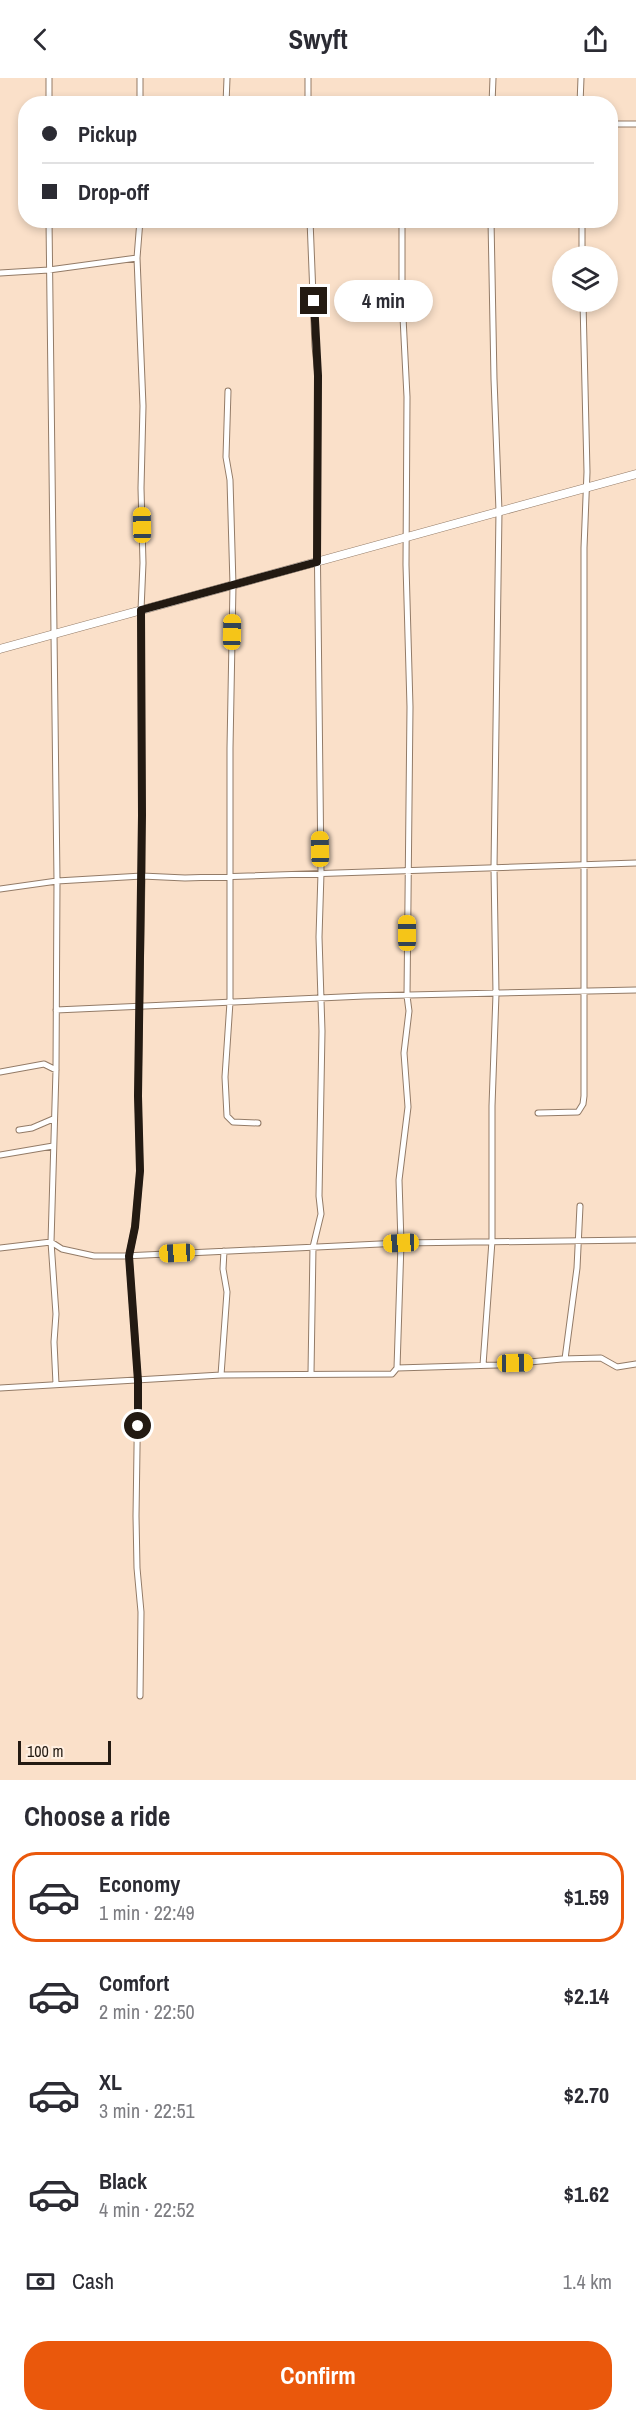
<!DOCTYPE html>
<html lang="en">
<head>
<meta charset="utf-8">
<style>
  :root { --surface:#fff; --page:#f2f2f3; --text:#2b2b33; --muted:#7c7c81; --line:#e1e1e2; --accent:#ea580c }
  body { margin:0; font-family:"Archivo Narrow",sans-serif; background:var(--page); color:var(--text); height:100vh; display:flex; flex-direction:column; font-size:22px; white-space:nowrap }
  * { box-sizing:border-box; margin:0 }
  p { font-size:20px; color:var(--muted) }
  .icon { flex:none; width:33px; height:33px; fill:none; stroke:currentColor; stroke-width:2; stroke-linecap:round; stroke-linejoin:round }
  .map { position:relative; height:1702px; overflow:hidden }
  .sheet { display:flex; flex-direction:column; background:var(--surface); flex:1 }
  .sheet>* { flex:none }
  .hud { position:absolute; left:18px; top:18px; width:600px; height:132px; border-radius:24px; box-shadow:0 3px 9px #0003; display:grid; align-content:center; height:132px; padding:0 24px; background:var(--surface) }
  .buttons { position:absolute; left:552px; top:168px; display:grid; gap:12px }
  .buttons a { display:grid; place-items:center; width:66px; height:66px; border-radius:50%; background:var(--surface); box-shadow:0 3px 9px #0003; font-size:30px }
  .scale { position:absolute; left:18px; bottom:15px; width:93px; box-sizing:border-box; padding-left:6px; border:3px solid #231a12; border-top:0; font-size:16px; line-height:21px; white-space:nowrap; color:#231a12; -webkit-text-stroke:4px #ffefe1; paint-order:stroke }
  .end { position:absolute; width:27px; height:27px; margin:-14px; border:8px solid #231a12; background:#fff; box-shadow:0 0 0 3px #fff }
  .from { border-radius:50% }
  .bubble { position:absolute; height:42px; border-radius:21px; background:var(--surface); box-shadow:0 3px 9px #0003; font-size:20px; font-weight:700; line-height:42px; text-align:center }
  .car { position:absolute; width:18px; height:36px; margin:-18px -9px; border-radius:8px; box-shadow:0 0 4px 2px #0007; background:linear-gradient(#f5c518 24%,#345 0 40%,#f5c518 0 76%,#345 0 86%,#f5c518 0) }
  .hud b { display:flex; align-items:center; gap:21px; height:57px; font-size:22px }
  .hud b+b { border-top:2px solid var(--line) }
  .hud i { width:15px; height:15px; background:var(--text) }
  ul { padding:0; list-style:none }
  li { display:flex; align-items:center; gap:18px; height:90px; margin:0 12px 9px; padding:0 12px; border:3px solid transparent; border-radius:24px }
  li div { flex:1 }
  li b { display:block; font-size:22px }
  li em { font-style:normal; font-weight:700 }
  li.selected { border-color:var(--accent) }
  li>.icon { width:54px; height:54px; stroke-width:1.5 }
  h2 { padding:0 24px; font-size:27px; line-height:72px }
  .pay { display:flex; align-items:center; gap:15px; height:66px; padding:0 24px; font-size:22px }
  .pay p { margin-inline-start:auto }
  .action { display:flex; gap:12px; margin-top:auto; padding:12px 24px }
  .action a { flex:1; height:69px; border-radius:24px; background:var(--accent); color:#fff; font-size:24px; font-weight:700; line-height:69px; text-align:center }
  header { display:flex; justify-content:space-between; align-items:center; height:78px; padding:0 24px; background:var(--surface); font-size:27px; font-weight:700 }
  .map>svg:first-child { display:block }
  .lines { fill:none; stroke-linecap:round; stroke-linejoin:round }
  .street-casing { stroke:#937b67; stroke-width:7 }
  .secondary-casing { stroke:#937b67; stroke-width:9 }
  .street { stroke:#fff; stroke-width:5 }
  .secondary { stroke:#fff; stroke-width:8 }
  .route { stroke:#231a12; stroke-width:8 }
</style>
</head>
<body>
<header><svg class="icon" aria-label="back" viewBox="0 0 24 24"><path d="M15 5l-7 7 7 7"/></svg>Swyft<svg class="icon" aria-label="share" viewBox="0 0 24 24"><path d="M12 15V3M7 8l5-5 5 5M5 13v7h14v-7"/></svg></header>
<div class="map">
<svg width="636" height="1702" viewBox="0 0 636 1702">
  <rect width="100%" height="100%" fill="#fae0c9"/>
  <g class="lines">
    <defs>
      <path id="street" d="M 49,26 L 49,0
        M 140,26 L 140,0
        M 226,26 L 227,0
        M 308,26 L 308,0
        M 492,26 L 493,0
        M 580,26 L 581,0
        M 610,46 L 636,46
        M 49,142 L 57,803 L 56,992 L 51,1164 L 56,1236 L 54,1264 L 56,1306
        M 310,142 L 315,268 L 318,298 L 317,442 L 321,795 L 319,859 L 322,953 L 319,1118 L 321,1136 L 313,1169 L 311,1295
        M 582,142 L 582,178
        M 0,195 L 49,192 L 137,180
        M 228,313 L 226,379 L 230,402 L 233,507 L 230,670 L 230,924 L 225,999 L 227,1038 L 233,1044 L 258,1045
        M 0,811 L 57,803 L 142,798 L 185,800 L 636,785
        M 56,932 L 364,918 L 636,912
        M 0,994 L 44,986 L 56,992
        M 538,1035 L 578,1034 L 583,1026 L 584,1018 L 584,470 L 587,394 L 583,224
        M 19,1052 L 32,1050 L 53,1041
        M 0,1077 L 53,1068
        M 0,1170 L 51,1164 L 62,1171 L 94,1178 L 124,1178 L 401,1165 L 636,1162
        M 565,1281 L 577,1190 L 580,1128
        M 483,1287 L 492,1163 L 492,1028 L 496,916 L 494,790 L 499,433 L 494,301 L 491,142
        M 397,1290 L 497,1287 L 562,1281 L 601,1280 L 617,1289 L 636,1286
        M 221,1297 L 227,1214 L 223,1191 L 224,1173
        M 0,1310 L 221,1297 L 392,1296 L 397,1290 L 401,1165 L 399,1102 L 408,1029 L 404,975 L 409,933 L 407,918 L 410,629 L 406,487 L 407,319 L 402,219 L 402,142
        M 140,1618 L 141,1534 L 137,1490 L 136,1438 L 138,1303 L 129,1178 L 135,1149 L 140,1093 L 138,1018 L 142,798 L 141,532 L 143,485 L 141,410 L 143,328 L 137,180 L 140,142"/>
      <path id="secondary" d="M 0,571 L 636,396"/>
    </defs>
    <use href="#street" class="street-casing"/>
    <use href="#secondary" class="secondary-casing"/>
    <use href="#street" class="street"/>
    <use href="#secondary" class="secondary"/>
  </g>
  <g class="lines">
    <path class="route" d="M 138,1348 L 138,1303 L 129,1178 L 135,1149 L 140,1093 L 138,1018 L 142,737 L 141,532 L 317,484 L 318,298 L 314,223"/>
  </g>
</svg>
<div class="buttons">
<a><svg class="icon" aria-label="layers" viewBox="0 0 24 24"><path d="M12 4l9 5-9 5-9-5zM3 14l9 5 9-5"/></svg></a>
</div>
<div class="scale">100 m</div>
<i class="end from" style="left:138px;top:1348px"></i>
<i class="end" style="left:314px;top:223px"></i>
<div class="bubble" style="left:334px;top:202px;width:99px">4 min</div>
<i class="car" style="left:142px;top:447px;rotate:359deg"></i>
<i class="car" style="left:232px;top:554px;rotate:1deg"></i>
<i class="car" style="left:320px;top:771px;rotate:359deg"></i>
<i class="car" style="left:407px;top:855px;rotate:0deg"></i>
<i class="car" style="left:401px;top:1165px;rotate:267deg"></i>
<i class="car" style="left:177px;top:1175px;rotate:267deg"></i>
<i class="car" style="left:515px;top:1285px;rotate:89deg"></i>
<div class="hud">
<b><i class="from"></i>Pickup</b>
<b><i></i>Drop-off</b>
</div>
</div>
<section class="sheet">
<h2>Choose a ride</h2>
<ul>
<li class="selected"><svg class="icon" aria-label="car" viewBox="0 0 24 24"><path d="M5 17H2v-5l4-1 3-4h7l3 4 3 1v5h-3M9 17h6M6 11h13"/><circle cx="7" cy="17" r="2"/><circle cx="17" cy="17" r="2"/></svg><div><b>Economy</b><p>1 min · 22:49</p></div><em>$1.59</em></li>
<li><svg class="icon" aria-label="car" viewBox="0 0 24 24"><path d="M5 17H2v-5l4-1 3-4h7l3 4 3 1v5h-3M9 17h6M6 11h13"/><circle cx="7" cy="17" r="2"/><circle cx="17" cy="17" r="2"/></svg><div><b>Comfort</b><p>2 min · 22:50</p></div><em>$2.14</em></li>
<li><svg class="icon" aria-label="car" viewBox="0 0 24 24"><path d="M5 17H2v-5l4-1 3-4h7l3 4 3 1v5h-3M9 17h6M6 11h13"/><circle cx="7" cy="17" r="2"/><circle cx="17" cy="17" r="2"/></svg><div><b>XL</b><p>3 min · 22:51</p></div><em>$2.70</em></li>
<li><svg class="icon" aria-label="car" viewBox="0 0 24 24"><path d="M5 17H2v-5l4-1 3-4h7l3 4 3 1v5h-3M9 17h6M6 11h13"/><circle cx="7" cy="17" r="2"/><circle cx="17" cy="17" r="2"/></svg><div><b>Black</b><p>4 min · 22:52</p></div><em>$1.62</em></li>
</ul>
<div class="pay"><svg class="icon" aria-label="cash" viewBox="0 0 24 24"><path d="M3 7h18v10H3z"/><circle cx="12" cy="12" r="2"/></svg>Cash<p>1.4 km</p></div>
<div class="action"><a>Confirm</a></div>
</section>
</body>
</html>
